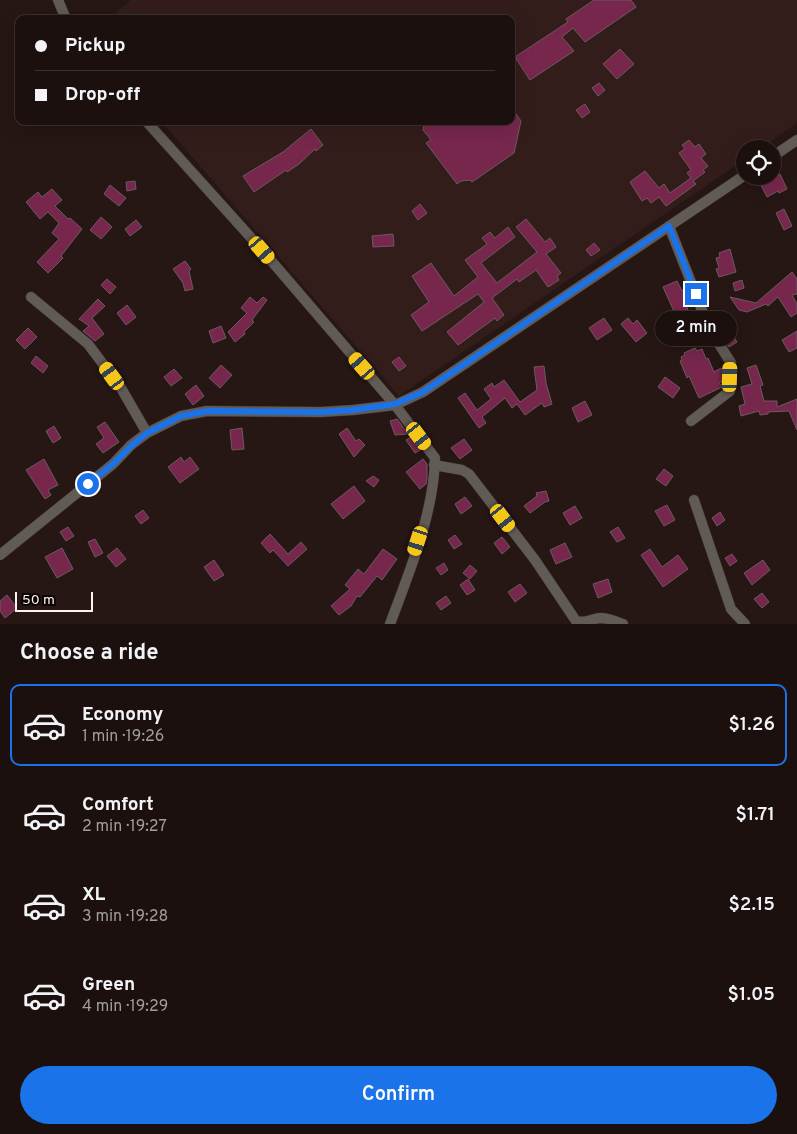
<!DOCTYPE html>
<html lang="en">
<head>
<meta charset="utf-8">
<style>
  :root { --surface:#1c100f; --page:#251918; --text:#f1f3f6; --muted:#a09d9e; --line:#3a302f; --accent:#1a73e8 }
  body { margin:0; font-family:Overpass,sans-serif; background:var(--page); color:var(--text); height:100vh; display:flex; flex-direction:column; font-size:19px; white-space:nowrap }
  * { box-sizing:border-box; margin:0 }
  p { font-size:16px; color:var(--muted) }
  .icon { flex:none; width:28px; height:28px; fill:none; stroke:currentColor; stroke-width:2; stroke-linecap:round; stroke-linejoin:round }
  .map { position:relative; height:624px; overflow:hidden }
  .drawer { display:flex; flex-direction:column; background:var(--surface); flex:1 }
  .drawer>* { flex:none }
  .hud { position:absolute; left:15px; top:15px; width:500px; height:110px; border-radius:10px; box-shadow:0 5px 20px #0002,0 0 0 1px var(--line); display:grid; align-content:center; height:110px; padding:0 20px; background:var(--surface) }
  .tools { position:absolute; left:736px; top:140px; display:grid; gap:10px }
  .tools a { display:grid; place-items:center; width:45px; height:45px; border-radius:50%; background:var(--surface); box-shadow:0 5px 20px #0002,0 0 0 1px var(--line); font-size:25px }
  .scale { position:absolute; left:15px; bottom:12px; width:78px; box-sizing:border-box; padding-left:5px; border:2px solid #fdf1ef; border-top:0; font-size:14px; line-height:18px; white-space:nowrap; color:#fdf1ef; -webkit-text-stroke:4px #0a0404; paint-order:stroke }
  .end { position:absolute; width:22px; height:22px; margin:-11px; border:6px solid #1a73e8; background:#fff; box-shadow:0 0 0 2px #fff }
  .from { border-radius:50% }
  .bubble { position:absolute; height:35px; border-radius:18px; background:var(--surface); box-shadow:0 5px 20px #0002,0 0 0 1px var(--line); font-size:16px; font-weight:600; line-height:35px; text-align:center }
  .car { position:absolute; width:15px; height:30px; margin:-15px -8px; border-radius:6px; box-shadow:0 0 4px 1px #0007; background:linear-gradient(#f5c518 24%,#345 0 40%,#f5c518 0 76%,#345 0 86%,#f5c518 0) }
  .hud b { display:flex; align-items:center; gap:18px; height:48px; font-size:19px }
  .hud b+b { border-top:1px solid var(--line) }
  .hud i { width:12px; height:12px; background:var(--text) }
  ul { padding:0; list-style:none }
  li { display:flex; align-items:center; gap:15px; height:82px; margin:0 10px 8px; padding:0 10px; border:2px solid transparent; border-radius:10px }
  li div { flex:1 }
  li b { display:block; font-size:19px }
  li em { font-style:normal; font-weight:600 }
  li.active { border-color:var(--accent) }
  li>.icon { width:45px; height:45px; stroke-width:1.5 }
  h2 { padding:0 20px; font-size:22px; line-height:60px }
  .button { display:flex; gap:10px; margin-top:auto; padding:10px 20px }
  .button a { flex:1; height:58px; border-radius:30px; background:var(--accent); color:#fff; font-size:20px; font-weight:600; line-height:58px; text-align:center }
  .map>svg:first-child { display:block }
  .built { fill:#331d1b }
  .building { fill:#77274c; stroke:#6c5a60 }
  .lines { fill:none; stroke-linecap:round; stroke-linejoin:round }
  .minor-casing { stroke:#40302e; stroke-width:11 }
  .minor { stroke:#615b56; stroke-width:10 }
  .route { stroke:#1a73e8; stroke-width:6 }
</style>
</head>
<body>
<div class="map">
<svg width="797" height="624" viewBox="0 0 797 624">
  <rect width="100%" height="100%" fill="#261614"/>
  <path class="built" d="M 131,0 L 797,0 L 797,123 L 760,149 L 745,149 L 745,159 L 399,396 L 161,121 L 511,121 L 511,19 L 109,19 Z"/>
  <path class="building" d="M 594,0 L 631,0 L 636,7 L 585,42 L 573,28 L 562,37 L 574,51 L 530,80 L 515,57 L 568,22 L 566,19 Z
    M 620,49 L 634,64 L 617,79 L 603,64 Z
    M 599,83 L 605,90 L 598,96 L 592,88 Z
    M 585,104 L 590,112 L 582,118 L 576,110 Z
    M 511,107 L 521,121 L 514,153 L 472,182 L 470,180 L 461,181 L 457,184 L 426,143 L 431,140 L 423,130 L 425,121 L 442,121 L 471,125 L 471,121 L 511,121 Z
    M 311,129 L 323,145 L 316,151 L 315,149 L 299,164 L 287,172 L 286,170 L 254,192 L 243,176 L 283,152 Z
    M 689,140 L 695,147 L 699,144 L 706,154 L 701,158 L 708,166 L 703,170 L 705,172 L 693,181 L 696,184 L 666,206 L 659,197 L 651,203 L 647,198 L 642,201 L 630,182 L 645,171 L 659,188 L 664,184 L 670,193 L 691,178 L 687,173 L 691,170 L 679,153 L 685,149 L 682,145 Z
    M 780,174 L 787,189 L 779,193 L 778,191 L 767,197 L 761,185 Z
    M 135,181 L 136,189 L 127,191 L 126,182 Z
    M 110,185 L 126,198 L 119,206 L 104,194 Z
    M 52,189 L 62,200 L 55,206 L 68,219 L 70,218 L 82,229 L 61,256 L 63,258 L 48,273 L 37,262 L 59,239 L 52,233 L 59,223 L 48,212 L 40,219 L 26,202 L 38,192 L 42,197 Z
    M 420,204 L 427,213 L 418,220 L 412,211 Z
    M 784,209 L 792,226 L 784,230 L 776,213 Z
    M 101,217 L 112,227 L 101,239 L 90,230 Z
    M 526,219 L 545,242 L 550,238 L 556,247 L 546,254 L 561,273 L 557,276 L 559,280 L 548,287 L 536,270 L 519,282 L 517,279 L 492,298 L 504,315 L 497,321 L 495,318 L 458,345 L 447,332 L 484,302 L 478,294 L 422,331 L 411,315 L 429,302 L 412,276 L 431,263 L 454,296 L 478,277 L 465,260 L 487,244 L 482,238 L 490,232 L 495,238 L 508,227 L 515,237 L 481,263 L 497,283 L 537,252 L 516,227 Z
    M 136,220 L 142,227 L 130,236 L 125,229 Z
    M 393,234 L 394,246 L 373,247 L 372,236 Z
    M 594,243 L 600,250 L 591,256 L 586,250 Z
    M 730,249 L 736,272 L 719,277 L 716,269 L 719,268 L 716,258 L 720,257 L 719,253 Z
    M 185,261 L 191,269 L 189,271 L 193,289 L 185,291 L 183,283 L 173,269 Z
    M 792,272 L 797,279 L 797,294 L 792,295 L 797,304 L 797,313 L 791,317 L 778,297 L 768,306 L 766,304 L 747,312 L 739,310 L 730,297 L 756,303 Z
    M 107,279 L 116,287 L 110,294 L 101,285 Z
    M 742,280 L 744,288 L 735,291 L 733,283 Z
    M 677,281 L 682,291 L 684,290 L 689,301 L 685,303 L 688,310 L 676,316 L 663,287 Z
    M 250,297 L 257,303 L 263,297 L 267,300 L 252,320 L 254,322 L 244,332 L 245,334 L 235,342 L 228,332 L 247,313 L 241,308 Z
    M 98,299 L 105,306 L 92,318 L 104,334 L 95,341 L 83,331 L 89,326 L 79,319 Z
    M 127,305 L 136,317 L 126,325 L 117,313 Z
    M 717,311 L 737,342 L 729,347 L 715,325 L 711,315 Z
    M 604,318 L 612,330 L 597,340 L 589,328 Z
    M 628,318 L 633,324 L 637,320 L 647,333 L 636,342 L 621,324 Z
    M 221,326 L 226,338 L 213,343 L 209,331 Z
    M 28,328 L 37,337 L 25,349 L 16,340 Z
    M 797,331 L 797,348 L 789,352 L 782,340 Z
    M 695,348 L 697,351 L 702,349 L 706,359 L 708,358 L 714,372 L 721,368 L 724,374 L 724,380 L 719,383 L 722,387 L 699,398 L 689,376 L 687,378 L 680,361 L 682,360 L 681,357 L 685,355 L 684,353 Z
    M 36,356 L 48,366 L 43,373 L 31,363 Z
    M 399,357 L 406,366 L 399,371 L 392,362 Z
    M 221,365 L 232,375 L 220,388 L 209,378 Z
    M 756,365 L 763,385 L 760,386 L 764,401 L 777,401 L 777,407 L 797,399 L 797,430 L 789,411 L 768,412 L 768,414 L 760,415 L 759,411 L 741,416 L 739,406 L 745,404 L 741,387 L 752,384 L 747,368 Z
    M 544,366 L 546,383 L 552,404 L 544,407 L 542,403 L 525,415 L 517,404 L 512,408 L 505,398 L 482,417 L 486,423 L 479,428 L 458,398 L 465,393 L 477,410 L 491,399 L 484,389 L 492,383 L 494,387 L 504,380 L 520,402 L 537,390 L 534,367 Z
    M 174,369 L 182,378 L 171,386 L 164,377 Z
    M 665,377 L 680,388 L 673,398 L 658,387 Z
    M 196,385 L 204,396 L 193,405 L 185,394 Z
    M 585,401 L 592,415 L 578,422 L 572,408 Z
    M 397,419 L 406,431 L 407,434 L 395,435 L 390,421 Z
    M 105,422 L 119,442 L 103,453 L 96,444 L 104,438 L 97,427 Z
    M 54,426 L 61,438 L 53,443 L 46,431 Z
    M 242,428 L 244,449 L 232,450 L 230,430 Z
    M 347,428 L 356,441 L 359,439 L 365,445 L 354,457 L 339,434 Z
    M 411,437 L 420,450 L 415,453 L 406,440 Z
    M 464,439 L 472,450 L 460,459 L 451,448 Z
    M 181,457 L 184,462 L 190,457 L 199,469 L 180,483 L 168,467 Z
    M 44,459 L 58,485 L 48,490 L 51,495 L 45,499 L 26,470 Z
    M 423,459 L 427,464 L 427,478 L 426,484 L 420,489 L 406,472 Z
    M 664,469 L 673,476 L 666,486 L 656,479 Z
    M 373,476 L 379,480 L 374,487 L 366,481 Z
    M 354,486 L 365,501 L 343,519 L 331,504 Z
    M 546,491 L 549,501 L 545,502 L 530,513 L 524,506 L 537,496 L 536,493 Z
    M 465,497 L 472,506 L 461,514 L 455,504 Z
    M 667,505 L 675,520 L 664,526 L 655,511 Z
    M 575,506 L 582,518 L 570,525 L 563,513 Z
    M 143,510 L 149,518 L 141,524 L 135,516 Z
    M 720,512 L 725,520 L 717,526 L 712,518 Z
    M 68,527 L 74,536 L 66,541 L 60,532 Z
    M 618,527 L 625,538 L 617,542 L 610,532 Z
    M 270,534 L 288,554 L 301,542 L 307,549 L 288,566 L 273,550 L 270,553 L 261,543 Z
    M 455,535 L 462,544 L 454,549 L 448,540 Z
    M 502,537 L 510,547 L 502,554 L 494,543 Z
    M 95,539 L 103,553 L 95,557 L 88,542 Z
    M 565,543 L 572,557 L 556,564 L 550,550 Z
    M 62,548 L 73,569 L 57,578 L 45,557 Z
    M 117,548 L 126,559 L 116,567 L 107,556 Z
    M 383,549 L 397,559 L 382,580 L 377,576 L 360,597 L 357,596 L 351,606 L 339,615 L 331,606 L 350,589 L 345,585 L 358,569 L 364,574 Z
    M 650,549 L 662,567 L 678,555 L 688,569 L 663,587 L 641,555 Z
    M 732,554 L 737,561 L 730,566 L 725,558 Z
    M 214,560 L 224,575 L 214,581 L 204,567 Z
    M 763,560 L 770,570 L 752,585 L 744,573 Z
    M 444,563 L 448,570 L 441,575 L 436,568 Z
    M 470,565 L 477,571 L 470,579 L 463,573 Z
    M 468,579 L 475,590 L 467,595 L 460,585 Z
    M 608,579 L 612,592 L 598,598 L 593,584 Z
    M 520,584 L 527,593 L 515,602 L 508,592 Z
    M 762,593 L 769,602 L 762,608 L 754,599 Z
    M 7,595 L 17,608 L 5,618 L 0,611 L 0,601 Z
    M 446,596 L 451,603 L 441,610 L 436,603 Z"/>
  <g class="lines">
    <defs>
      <path id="minor" d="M 58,0 L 66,19
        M 146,121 L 262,250 L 395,405 L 435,458 C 434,513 409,573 390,624
        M 772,157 L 797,140
        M 669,226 L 709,328 L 731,363 L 730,391 L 691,421
        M 31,297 L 88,344 L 121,388 L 147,433
        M 434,465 L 462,470 L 469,474 L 535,560 L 576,621 C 584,624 591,619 600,618 C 608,618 615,621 623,624
        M 694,500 L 731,609 L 745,624
        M 0,555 L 113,464 L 131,445 L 147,433 L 181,416 L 207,411 L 321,412 L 353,410 L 395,405 L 423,392 L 745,175"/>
    </defs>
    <use href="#minor" class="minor-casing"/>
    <use href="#minor" class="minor"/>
  </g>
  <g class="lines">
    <path class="route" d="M 88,484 L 113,464 L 131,446 L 147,433 L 181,416 L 208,411 L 321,412 L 353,410 L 395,404 L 423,392 L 669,226 L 696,294"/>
  </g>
</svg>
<div class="tools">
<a><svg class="icon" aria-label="locate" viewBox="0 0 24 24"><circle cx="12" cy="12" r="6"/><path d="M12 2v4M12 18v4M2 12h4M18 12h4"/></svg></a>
</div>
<div class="scale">50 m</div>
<i class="end from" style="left:88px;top:484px"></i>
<i class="end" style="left:696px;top:294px"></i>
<div class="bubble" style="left:655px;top:311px;width:82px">2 min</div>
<i class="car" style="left:262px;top:250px;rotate:139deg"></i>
<i class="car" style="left:362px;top:366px;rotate:319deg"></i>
<i class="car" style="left:112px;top:376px;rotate:324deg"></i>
<i class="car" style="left:730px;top:377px;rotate:2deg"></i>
<i class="car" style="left:419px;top:436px;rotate:143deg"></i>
<i class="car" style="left:503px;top:518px;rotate:143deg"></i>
<i class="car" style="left:418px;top:541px;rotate:198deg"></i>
<div class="hud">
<b><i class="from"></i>Pickup</b>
<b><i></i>Drop-off</b>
</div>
</div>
<section class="drawer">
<h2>Choose a ride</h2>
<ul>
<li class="active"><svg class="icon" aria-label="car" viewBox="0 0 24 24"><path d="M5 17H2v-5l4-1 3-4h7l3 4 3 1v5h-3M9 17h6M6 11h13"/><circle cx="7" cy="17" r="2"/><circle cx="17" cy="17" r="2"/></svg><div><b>Economy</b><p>1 min · 19:26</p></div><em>$1.26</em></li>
<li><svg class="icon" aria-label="car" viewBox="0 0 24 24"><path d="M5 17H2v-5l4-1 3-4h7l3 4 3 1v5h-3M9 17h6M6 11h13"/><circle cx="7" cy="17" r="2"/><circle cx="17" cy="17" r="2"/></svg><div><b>Comfort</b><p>2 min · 19:27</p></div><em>$1.71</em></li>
<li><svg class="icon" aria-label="car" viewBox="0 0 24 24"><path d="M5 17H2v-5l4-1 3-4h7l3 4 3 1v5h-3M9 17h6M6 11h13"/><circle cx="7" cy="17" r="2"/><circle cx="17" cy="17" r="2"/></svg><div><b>XL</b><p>3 min · 19:28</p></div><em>$2.15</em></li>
<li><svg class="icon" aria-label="car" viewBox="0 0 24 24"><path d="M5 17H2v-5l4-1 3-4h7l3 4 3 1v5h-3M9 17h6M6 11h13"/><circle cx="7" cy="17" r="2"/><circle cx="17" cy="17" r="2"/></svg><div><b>Green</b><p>4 min · 19:29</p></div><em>$1.05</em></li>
</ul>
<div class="button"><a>Confirm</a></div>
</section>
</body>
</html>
